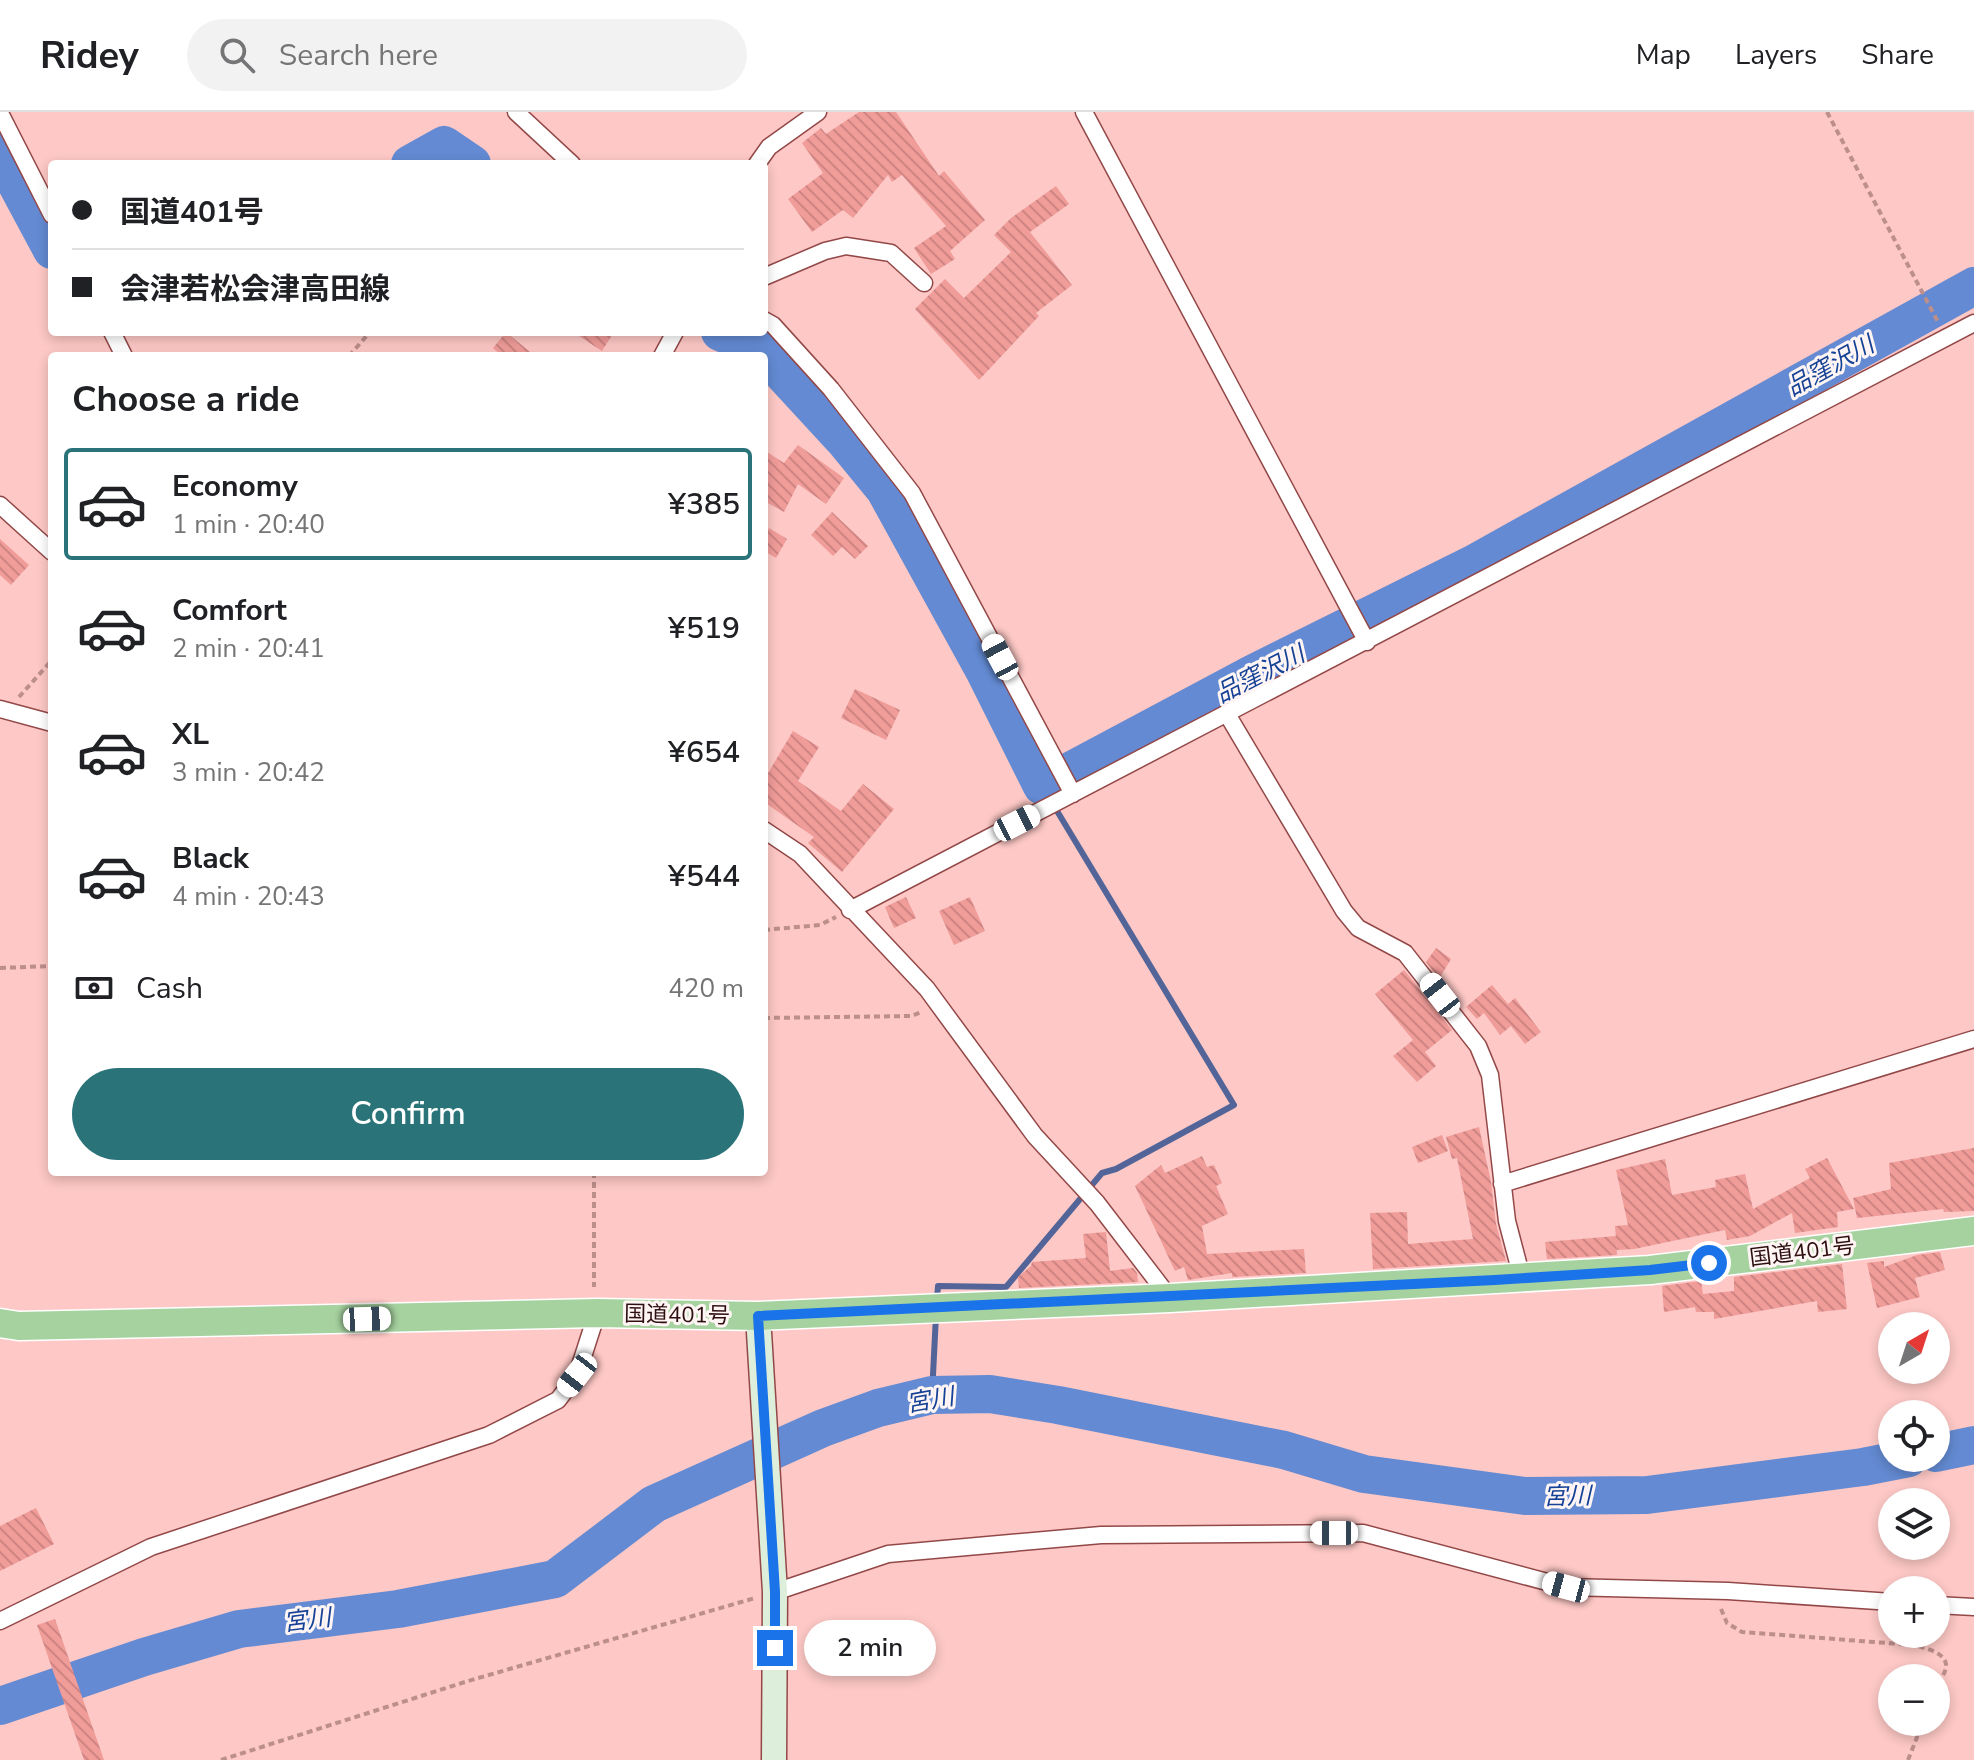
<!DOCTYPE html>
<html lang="en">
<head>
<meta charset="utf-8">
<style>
  :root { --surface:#fff; --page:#f2f2f2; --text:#202124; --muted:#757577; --line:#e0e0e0; --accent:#2a7479 }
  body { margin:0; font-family:"Nunito Sans","Noto Sans JP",sans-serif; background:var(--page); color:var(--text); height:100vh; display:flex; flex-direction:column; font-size:30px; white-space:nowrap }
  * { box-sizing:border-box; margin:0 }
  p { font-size:26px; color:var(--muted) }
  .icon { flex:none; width:44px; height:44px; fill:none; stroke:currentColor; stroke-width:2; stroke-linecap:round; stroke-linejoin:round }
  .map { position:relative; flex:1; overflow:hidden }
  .side { position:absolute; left:48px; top:240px; width:720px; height:824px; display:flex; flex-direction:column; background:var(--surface); border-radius:8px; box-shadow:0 4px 12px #0003 }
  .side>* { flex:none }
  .top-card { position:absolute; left:48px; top:48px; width:720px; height:176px; border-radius:8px; box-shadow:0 4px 12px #0003; display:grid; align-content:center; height:176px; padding:0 24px; background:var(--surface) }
  .needle { width:52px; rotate:39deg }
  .fabs { position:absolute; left:1878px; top:1200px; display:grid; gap:16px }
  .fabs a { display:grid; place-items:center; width:72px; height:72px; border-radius:50%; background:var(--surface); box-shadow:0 4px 12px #0003; font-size:40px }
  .end { position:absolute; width:36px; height:36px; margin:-18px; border:10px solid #1a73e8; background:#fff; box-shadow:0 0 0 4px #fff }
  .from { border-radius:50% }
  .bubble { position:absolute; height:56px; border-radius:28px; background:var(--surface); box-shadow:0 4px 12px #0003; font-size:26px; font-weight:600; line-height:56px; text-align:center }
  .car { position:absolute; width:24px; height:48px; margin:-24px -12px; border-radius:10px; box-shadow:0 0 6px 2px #0007; background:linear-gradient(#fff 24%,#345 0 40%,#fff 0 76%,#345 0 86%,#fff 0) }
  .top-card b { display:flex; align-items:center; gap:28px; height:76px; font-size:30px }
  .top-card b+b { border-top:2px solid var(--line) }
  .top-card i { width:20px; height:20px; background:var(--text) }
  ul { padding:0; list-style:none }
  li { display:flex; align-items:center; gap:24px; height:112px; margin:0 16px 12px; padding:0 8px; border:4px solid transparent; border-radius:8px }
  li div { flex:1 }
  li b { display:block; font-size:30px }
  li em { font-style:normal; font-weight:600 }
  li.current { border-color:var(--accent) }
  li>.icon { width:72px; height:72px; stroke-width:1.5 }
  h2 { padding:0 24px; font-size:36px; line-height:96px }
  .pay { display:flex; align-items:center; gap:20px; height:88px; padding:0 24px; font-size:30px }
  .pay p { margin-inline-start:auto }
  .primary-button { display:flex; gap:16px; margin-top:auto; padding:16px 24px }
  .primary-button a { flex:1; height:92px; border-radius:48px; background:var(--accent); color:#fff; font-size:32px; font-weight:600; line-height:92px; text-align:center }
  header { display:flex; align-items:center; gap:48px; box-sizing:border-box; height:112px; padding:0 40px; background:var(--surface); border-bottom:2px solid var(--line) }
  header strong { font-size:38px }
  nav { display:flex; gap:44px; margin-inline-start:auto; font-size:28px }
  .search { width:560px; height:72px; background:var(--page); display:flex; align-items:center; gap:20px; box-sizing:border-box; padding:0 28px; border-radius:44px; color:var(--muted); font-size:30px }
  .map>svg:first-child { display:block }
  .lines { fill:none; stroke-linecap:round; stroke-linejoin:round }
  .stream { stroke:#536598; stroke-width:6 }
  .river { stroke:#638ad2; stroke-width:38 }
  .building { fill:url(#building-back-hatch) }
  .minor-casing { stroke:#934848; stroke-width:19 }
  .secondary-casing { stroke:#934848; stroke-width:27 }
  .trunk-casing { stroke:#fff; stroke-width:31 }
  .path { stroke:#bc8e8c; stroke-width:4; stroke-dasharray:6 4; stroke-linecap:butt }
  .minor { stroke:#fff; stroke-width:16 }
  .secondary { stroke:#ddeedb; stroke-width:24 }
  .trunk { stroke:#a6d29f; stroke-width:28 }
  .route { stroke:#1a73e8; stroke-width:10 }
  .labels { text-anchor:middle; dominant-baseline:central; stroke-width:6; stroke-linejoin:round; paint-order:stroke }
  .street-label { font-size:22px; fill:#2e0f0f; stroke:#fef5f4 }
  .water-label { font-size:24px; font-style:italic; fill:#154296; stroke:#fef5f4 }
</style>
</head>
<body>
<header>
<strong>Ridey</strong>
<div class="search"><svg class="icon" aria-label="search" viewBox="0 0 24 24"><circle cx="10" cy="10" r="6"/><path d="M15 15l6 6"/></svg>Search here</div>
<nav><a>Map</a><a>Layers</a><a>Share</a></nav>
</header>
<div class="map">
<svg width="1974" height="1648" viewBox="0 0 1974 1648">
  <defs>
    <pattern id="building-back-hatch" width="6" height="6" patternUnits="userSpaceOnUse" patternTransform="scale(2)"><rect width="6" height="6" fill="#f09c99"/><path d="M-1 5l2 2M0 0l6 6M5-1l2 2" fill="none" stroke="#ce8583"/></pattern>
  </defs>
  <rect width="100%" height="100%" fill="#fdc8c5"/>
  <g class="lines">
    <path class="stream" d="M 937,1188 L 938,1174 L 1006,1175 L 1102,1061 L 1116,1057 L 1234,993 L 1042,674
      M 932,1283 L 936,1203"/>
    <path class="river" d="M 0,41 L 52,138
      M 410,52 L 444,33 L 472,52
      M 720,220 L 760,237 L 844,328 L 885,378 L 984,558 L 1042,674 L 1252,562 L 1473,452 L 1974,174
      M 1936,1341 L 1974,1333
      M 0,1594 L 144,1545 L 239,1517 L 398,1497 L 555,1467 L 654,1392 L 823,1316 L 878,1296 L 932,1283 L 990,1282 L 1058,1293 L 1284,1338 L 1364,1362 L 1525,1384 L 1647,1383 L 1863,1355 L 1909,1346"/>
  </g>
  <path class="building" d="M 859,0 L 896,0 L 939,64 L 944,59 L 985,108 L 950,139 L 955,147 L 931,162 L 914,136 L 946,114 L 902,63 L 892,70 L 888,63 L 853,106 L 843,98 L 812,120 L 788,87 L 823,61 L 802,31 L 821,16 L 826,22 Z
    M 1056,74 L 1069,92 L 1030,120 L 1072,173 L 1036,201 L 1039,204 L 979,268 L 915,197 L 945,167 L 964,186 L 1011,140 L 994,123 L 1011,106 Z
    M 506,220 L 535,244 L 502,244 L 493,236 Z
    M 573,220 L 614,220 L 602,239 Z
    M 798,333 L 844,366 L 826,392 L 798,372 L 784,400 L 764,389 L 764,338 L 784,351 Z
    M 832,400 L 868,434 L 855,447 L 842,435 L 833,444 L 811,423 Z
    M 769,416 L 787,427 L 776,446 L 764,439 L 764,425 Z
    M 0,427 L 29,453 L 11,473 L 0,463 Z
    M 855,577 L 900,598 L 886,628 L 841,606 Z
    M 793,619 L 819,635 L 798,669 L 841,699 L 863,672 L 894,697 L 842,760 L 808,731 L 814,725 L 764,690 L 764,668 Z
    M 906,785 L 916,806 L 894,816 L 885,795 Z
    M 970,785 L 985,819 L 954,833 L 939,799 Z
    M 1436,836 L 1451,847 L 1439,867 L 1426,850 Z
    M 1404,858 L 1452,918 L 1425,940 L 1436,954 L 1417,970 L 1393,944 L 1413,928 L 1375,882 Z
    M 1492,873 L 1508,892 L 1515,886 L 1541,920 L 1525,932 L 1511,914 L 1500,923 L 1484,901 L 1477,907 L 1466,895 Z
    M 1479,1015 L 1491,1070 L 1496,1112 L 1506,1149 L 1373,1157 L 1370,1101 L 1407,1100 L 1408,1132 L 1473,1127 L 1457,1046 L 1452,1047 L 1446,1025 Z
    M 1442,1023 L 1448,1039 L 1418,1051 L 1412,1035 Z
    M 1974,1036 L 1974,1099 L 1944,1100 L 1943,1097 L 1857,1106 L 1853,1086 L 1891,1077 L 1889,1051 Z
    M 1202,1044 L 1207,1055 L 1214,1053 L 1222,1071 L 1216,1074 L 1228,1102 L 1202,1114 L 1207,1142 L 1304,1137 L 1306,1161 L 1232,1165 L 1232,1161 L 1188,1168 L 1184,1155 L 1175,1159 L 1135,1074 L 1161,1053 L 1165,1061 Z
    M 1827,1046 L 1854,1097 L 1837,1100 L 1838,1115 L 1795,1121 L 1792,1101 L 1750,1124 L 1727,1128 L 1725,1118 L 1634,1137 L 1617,1138 L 1615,1114 L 1628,1113 L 1616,1058 L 1665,1047 L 1672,1083 L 1716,1075 L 1715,1068 L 1745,1062 L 1753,1097 L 1810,1066 L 1805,1057 Z
    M 1106,1120 L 1110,1159 L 1133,1156 L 1137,1161 L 1138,1170 L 1019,1176 L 1018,1165 L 1031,1154 L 1032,1150 L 1086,1146 L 1083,1122 Z
    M 1616,1124 L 1617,1143 L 1547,1147 L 1545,1130 Z
    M 1940,1140 L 1945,1158 L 1915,1166 L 1920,1185 L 1877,1196 L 1867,1151 L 1884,1149 L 1884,1155 L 1917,1143 Z
    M 1842,1152 L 1847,1197 L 1818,1200 L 1817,1189 L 1714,1207 L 1714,1200 L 1696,1200 L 1695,1195 L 1664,1200 L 1662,1174 L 1701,1169 L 1703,1182 L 1734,1179 L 1734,1165 Z
    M 36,1396 L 54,1432 L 0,1459 L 0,1414 Z
    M 55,1507 L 104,1648 L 84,1648 L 37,1513 Z"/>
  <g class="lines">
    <defs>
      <path id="minor" d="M 516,0 L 572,52
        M 1084,0 L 1367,530
        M 0,1 L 52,103
        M 757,52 L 769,35 L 818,0
        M 764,165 L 825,139 L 846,134 L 891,141 L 924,171
        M 764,208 L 773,213 L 831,277 L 912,381 L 1073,682
        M 112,220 L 124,244
        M 662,244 L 675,220
        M 0,393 L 52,440
        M 0,597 L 52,611
        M 1227,602 L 1344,799 L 1358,816 L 1405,841 L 1478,934 L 1490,963 L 1507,1109 L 1522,1166
        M 764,718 L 800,742 L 927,877 L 1035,1024 L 1097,1091 L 1170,1186
        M 850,798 L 1974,211
        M 1502,1072 L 1974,927
        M 775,1480 L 888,1442 L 1101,1423 L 1363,1421 L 1566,1475 L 1728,1479 L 1892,1490
        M 1936,1493 L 1974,1495
        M 0,1509 L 151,1435 L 489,1323 L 558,1288 L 577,1263 L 597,1201"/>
      <path id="secondary" d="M 758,1204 L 775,1480 L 774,1648"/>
      <path id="trunk" d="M 0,1211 L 19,1214 L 597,1201 L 758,1204 L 1170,1186 L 1650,1158 L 1974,1119"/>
    </defs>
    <use href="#minor" class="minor-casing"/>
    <use href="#secondary" class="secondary-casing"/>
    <use href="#trunk" class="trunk-casing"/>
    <path class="path" d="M 1827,0 L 1938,210
      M 349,244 L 370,220
      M 19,585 L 52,548
      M 764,818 L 820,813 L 836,805
      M 0,856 L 52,854
      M 764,906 L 912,904 L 921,900
      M 594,1060 L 594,1175
      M 1721,1497 L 1727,1511 L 1742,1520 L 1913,1533 C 1924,1536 1952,1541 1945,1559 C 1943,1565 1938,1571 1936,1577
      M 221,1648 L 468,1569 L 755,1486
      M 1908,1648 L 1923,1610"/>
    <use href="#minor" class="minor"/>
    <use href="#secondary" class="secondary"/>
    <use href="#trunk" class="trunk"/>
  </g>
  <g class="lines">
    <path class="route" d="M 775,1536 L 775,1480 L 758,1204 L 1495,1168 L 1650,1158 L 1709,1151"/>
  </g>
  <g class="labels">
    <g class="street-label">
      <text transform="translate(1802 1140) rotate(-7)">国道401号</text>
      <text transform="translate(677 1203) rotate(1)">国道401号</text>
    </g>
    <g class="water-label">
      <text transform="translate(1830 254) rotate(-29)">品窪沢川</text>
      <text transform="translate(1260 562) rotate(-27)">品窪沢川</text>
      <text transform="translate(930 1288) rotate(-10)">宮川</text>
      <text transform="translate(1567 1384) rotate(-1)">宮川</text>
      <text transform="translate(307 1508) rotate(-7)">宮川</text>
    </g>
  </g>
</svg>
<div class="fabs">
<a><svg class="needle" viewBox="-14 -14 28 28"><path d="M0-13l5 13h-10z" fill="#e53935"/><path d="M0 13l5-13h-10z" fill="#757577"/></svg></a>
<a><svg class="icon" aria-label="locate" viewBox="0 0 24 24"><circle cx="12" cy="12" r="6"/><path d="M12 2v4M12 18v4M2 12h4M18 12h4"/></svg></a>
<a><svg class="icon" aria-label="layers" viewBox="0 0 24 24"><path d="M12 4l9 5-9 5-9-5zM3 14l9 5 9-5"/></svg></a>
<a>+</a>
<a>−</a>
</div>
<i class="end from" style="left:1709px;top:1151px"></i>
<i class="end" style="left:775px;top:1536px"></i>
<div class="bubble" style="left:804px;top:1508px;width:132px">2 min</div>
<i class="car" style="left:1000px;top:545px;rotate:332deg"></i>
<i class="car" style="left:1017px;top:711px;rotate:63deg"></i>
<i class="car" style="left:1440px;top:883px;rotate:322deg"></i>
<i class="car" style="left:367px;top:1207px;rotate:88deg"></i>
<i class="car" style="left:577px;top:1263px;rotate:218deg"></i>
<i class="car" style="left:1334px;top:1421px;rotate:270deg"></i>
<i class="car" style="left:1566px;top:1475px;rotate:285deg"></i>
<div class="top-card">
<b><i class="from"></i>国道401号</b>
<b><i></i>会津若松会津高田線</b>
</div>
<section class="side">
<h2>Choose a ride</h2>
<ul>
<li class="current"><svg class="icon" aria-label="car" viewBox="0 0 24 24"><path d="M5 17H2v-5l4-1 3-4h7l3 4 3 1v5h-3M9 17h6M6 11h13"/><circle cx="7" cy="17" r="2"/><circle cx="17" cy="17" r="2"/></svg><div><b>Economy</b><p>1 min · 20:40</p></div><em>¥385</em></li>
<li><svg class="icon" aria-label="car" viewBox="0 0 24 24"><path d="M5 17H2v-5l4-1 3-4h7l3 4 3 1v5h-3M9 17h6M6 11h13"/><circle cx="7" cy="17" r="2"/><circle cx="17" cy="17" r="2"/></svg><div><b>Comfort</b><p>2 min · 20:41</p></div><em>¥519</em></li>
<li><svg class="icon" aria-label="car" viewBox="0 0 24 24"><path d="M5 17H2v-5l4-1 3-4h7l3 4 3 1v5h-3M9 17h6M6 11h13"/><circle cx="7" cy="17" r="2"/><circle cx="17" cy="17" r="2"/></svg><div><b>XL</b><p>3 min · 20:42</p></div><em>¥654</em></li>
<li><svg class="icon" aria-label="car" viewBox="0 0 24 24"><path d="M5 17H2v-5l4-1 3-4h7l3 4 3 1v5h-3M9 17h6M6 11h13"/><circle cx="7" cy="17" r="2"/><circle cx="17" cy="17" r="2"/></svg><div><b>Black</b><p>4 min · 20:43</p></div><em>¥544</em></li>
</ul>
<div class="pay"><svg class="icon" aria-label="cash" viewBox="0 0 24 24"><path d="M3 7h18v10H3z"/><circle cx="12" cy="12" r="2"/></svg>Cash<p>420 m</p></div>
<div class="primary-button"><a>Confirm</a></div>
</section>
</div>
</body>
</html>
